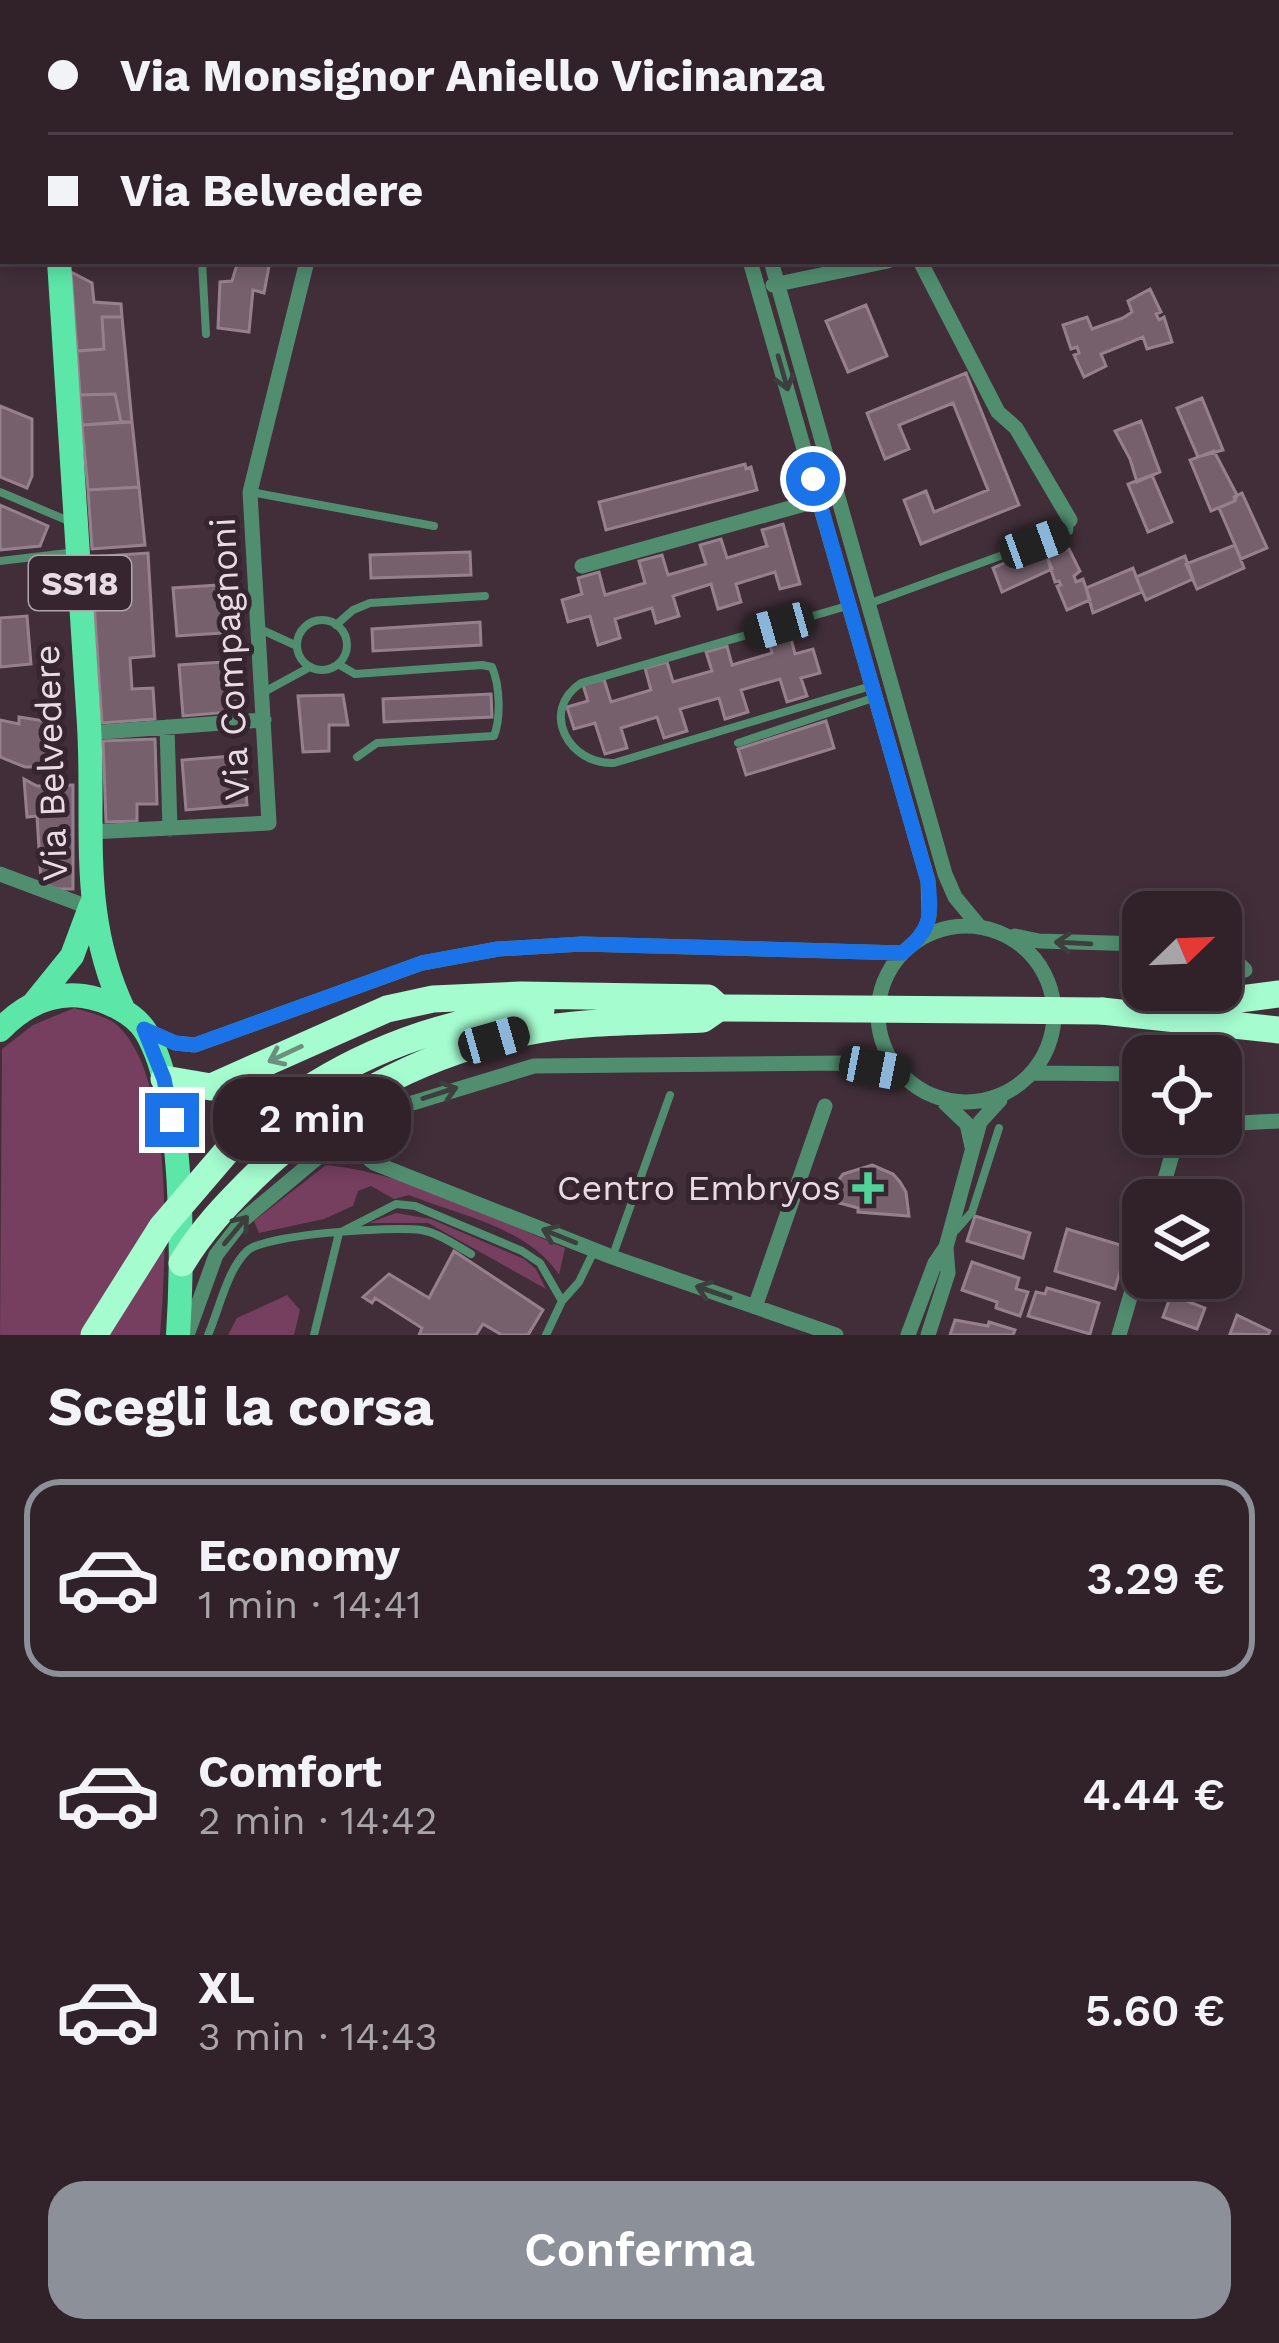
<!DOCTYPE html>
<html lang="it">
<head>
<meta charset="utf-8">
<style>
  :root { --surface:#31222a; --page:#3d2f36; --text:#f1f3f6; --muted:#a8a4a8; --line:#4c3f47; --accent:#8c9099 }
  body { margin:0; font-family:"Work Sans",sans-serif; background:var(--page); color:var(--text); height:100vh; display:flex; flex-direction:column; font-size:45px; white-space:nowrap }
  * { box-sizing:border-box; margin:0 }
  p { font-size:39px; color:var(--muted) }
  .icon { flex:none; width:66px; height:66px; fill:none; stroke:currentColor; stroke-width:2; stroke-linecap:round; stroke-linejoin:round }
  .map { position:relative; height:1335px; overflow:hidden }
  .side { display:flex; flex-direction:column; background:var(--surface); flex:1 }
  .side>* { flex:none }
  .guide { position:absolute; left:0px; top:0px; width:1281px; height:264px; box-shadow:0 6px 18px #0003,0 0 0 3px var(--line); display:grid; align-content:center; height:264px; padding:0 48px; background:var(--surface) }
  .needle { width:78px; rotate:67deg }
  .controls { position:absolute; left:1122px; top:891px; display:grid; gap:24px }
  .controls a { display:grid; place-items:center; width:120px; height:120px; border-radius:24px; background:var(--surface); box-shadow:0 6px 18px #0003,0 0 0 3px var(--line); font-size:60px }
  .end { position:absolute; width:54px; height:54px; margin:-27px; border:15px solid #1a73e8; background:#fff; box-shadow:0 0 0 6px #fff }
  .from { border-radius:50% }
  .bubble { position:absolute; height:84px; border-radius:36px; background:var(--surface); box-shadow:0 6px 18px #0003,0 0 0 3px var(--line); font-size:39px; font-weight:600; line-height:84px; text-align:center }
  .car { position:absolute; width:36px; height:72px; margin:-36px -18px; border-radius:15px; box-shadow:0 0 9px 3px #0007; background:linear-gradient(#222 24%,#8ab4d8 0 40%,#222 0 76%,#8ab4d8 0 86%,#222 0) }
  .guide b { display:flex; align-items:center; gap:42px; height:114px; font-size:45px }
  .guide b+b { border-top:3px solid var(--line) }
  .guide i { width:30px; height:30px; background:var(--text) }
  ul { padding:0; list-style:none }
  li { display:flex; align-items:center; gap:36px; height:198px; margin:0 24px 18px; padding:0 24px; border:6px solid transparent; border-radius:36px }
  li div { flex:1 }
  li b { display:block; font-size:45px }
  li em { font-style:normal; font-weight:600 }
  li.active { border-color:var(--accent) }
  li>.icon { width:108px; height:108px; stroke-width:1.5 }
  h2 { padding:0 48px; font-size:54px; line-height:144px }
  .action { display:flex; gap:24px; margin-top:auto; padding:24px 48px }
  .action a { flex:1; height:138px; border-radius:36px; background:var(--accent); color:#fff; font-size:48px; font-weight:600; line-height:138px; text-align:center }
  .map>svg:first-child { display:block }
  .green { fill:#763e5f }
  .building { fill:#75606b; stroke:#96808c; stroke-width:3 }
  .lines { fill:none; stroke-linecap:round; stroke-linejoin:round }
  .service { stroke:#518d6f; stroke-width:8 }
  .minor { stroke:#518d6f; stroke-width:15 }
  .primary { stroke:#5ce6a8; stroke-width:24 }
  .motorway { stroke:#a4fccf; stroke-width:27 }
  .motorway-bridge { stroke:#a4fccf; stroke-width:27 }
  .oneway { stroke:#3d3e3e }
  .oneway2 { stroke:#6d907e }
  .route { stroke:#1a73e8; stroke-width:15 }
  .poi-dot { fill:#4fd399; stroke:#36242e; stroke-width:4.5 }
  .labels { text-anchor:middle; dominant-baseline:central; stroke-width:10; stroke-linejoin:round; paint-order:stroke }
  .shield { fill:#36242e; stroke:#b3a4ac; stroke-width:3 }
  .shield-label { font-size:33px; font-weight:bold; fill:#e8dbe2 }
  .street-label { font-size:36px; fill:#e8dbe2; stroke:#36242e }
  .poi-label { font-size:36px; fill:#e8dbe2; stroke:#36242e; text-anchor:end }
</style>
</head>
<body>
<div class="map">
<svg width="1279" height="1335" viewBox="0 0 1279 1335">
  <rect width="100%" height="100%" fill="#412e38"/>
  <path class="green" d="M 74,1008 C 87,1012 107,1016 117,1025 C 176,1079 166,1260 160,1335 L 0,1335 L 2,1049 L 33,1025 Z
    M 326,1165 C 408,1173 489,1217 565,1248 L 559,1275 C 529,1228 459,1215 409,1195 L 394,1199 L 371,1186 L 358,1191 L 353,1206 L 324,1219 L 259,1233 L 254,1221 Z
    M 396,1213 L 431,1219 L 524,1259 L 536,1269 L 546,1289 L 428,1223 L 369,1223 Z
    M 287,1295 L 300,1310 L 294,1335 L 228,1335 L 237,1318 Z"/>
  <path class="building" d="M 0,84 L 3,84 L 3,209 L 0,209 Z
    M 238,261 L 270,261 L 264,293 L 253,290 L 249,332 L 218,328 L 220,282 L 232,281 Z
    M 71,272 L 92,283 L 94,302 L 121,304 L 122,317 L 102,317 L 104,349 L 77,351 Z
    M 1150,289 L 1161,312 L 1156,314 L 1159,320 L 1164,317 L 1172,342 L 1147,349 L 1143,337 L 1101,354 L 1106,366 L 1084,377 L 1074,355 L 1079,353 L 1077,347 L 1071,349 L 1063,325 L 1087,317 L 1092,329 L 1123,318 L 1132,312 L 1128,301 Z
    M 866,305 L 887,356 L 848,372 L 826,321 Z
    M 102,317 L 122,317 L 132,422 L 121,422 L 115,394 L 80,395 L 77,351 L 104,349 Z
    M 966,373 L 1019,505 L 921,544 L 904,500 L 926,491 L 934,512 L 988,490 L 953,403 L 899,425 L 909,449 L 885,459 L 867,413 Z
    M 115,394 L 121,422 L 82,425 L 80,395 Z
    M 1202,398 L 1223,450 L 1198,457 L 1177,408 Z
    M 0,406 L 32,419 L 32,476 L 27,488 L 0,477 Z
    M 1141,421 L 1160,472 L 1137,482 L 1130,459 L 1115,431 Z
    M 132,422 L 139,487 L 88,490 L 82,425 Z
    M 1214,451 L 1237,495 L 1235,501 L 1211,511 L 1190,460 Z
    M 745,464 L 746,469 L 751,467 L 757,490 L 606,530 L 599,502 Z
    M 1152,475 L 1172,522 L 1148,532 L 1128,484 Z
    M 139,487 L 145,545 L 92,549 L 88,490 Z
    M 1242,493 L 1267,548 L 1241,559 L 1219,508 L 1235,501 L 1234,497 Z
    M 0,505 L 48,526 L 40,546 L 0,550 Z
    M 783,524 L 800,584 L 780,589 L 775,572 L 736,584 L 741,602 L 718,609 L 711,584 L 673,596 L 679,616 L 656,623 L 652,608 L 615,619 L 620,638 L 598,645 L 590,616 L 568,622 L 562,600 L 582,594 L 578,578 L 599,572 L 605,595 L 645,583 L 639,561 L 662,555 L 668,575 L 706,564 L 700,545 L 721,539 L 727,558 L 767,546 L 762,530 Z
    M 1235,545 L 1244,568 L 1197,589 L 1186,564 Z
    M 1043,546 L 1052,569 L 1002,592 L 993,568 Z
    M 1069,549 L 1080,571 L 1074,576 L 1076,582 L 1083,579 L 1090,600 L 1067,610 L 1057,586 L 1061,585 L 1059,581 L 1055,582 L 1047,557 Z
    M 470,552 L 471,575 L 371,578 L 370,555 Z
    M 148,553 L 154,656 L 130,658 L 132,689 L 153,688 L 155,719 L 102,723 L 91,557 Z
    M 1185,556 L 1193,579 L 1146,600 L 1136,577 Z
    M 1133,568 L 1142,592 L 1093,613 L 1086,588 Z
    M 233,584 L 237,632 L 177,636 L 173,588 Z
    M 27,616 L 31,664 L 0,667 L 0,618 Z
    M 480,622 L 481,645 L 373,651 L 372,629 Z
    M 789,631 L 795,654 L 813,649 L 820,673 L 801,678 L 807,696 L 787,702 L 780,679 L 741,690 L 748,712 L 725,719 L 719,698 L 680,709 L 687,731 L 664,738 L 657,717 L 621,728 L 627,748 L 605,754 L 595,723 L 574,729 L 567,707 L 588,701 L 583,685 L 604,679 L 611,702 L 651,690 L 645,668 L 667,662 L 673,682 L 712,671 L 706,652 L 727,646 L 732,665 L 772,653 L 768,637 Z
    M 238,661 L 242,711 L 183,716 L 179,665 Z
    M 491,694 L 492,717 L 384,722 L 383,699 Z
    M 343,695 L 348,725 L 329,725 L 329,751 L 303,752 L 298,696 Z
    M 19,717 L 45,721 L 48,767 L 25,767 L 0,757 L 0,720 L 19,724 Z
    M 826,721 L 834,748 L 746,775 L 738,749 Z
    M 155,739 L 157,804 L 137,804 L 137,821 L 106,822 L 103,741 Z
    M 243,755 L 247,805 L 186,810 L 182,760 Z
    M 24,779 L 37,786 L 73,785 L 73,889 L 57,889 L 41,882 L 37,816 L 27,817 Z
    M 872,1165 L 893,1174 L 900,1182 L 906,1192 L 909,1216 L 858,1212 L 858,1208 L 825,1199 L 843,1174 Z
    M 975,1216 L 1030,1233 L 1023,1258 L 967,1241 Z
    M 1067,1229 L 1127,1247 L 1115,1289 L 1055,1271 Z
    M 454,1251 L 543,1310 L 528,1335 L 502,1335 L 483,1324 L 476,1335 L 419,1335 L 422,1328 L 375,1298 L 372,1303 L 363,1297 L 389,1274 L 429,1298 Z
    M 972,1262 L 1019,1278 L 1016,1289 L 1028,1292 L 1020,1316 L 996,1308 L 997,1302 L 962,1290 Z
    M 1047,1288 L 1099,1303 L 1090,1334 L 1028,1316 L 1036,1292 L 1045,1294 Z
    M 1171,1295 L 1205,1308 L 1197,1329 L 1163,1317 Z
    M 1237,1315 L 1270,1331 L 1268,1335 L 1230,1334 Z
    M 955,1320 L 988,1326 L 989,1322 L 1015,1330 L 1013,1335 L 950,1335 Z"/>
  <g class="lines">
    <path class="service" d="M 0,77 L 3,77
      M 202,261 L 206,334
      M 0,492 L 71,522
      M 251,492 L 434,526
      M 0,561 L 76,552
      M 868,604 L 1069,531 L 1070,521
      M 847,606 L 581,683 C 539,711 569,765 614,763 L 871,686
      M297 645a25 25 0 1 1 50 0a25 25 0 1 1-50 0Z
      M 336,625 L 353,610 L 370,603 L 485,596
      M 260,629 L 297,646
      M 338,664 L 355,674 L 482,665 L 492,667 C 500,686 501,718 494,736 L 377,743 L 357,757
      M 264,692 L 310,667
      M 738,743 L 873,698
      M 956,1230 L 972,1212 L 999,1128
      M 613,1255 L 670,1095
      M 208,1335 C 219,1310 227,1270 247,1251 C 264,1234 394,1226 421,1230 C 439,1233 455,1245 471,1254
      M 314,1335 L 339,1233 L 396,1204 L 415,1206 L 522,1251 L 540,1263 L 562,1301 L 579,1282 L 594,1251
      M 546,1335 L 562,1301"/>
    <path class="minor" d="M 680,0 L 681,3
      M 698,0 L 699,3
      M 582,3 L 588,0
      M 750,261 L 928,881 L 929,916 L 924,936
      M 771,261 L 945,874 L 955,897 L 979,926
      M 920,261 L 998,412 L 1016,428 L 1070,520
      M 773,285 L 888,261
      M 582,566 L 819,500
      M 167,727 L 170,829
      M 89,733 L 264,720
      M 90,832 L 269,823 L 250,492 L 307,261
      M 0,874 L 80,904 L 91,905
      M878 1014a88 88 0 1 1 176 0a88 88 0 1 1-176 0Z
      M 1015,936 L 1039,941 L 1143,944
      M 1221,946 L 1245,970
      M 144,1029 L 175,1043 L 195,1045 L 422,963 L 498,949 L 582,944 L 902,953
      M 1210,1056 L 1217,1039
      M 1033,1073 L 1143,1074
      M 945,1103 L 967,1124 L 972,1147
      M 1221,1124 L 1279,1121
      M 344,1138 L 374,1163 L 612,1257 L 836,1335
      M 1159,1200 L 1178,1134
      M 755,1307 L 825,1106
      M 187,1335 L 216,1255 L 243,1220 L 335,1143 L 396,1108 L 534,1066 L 850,1063 L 900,1073
      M 908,1335 L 935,1263 L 946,1247 L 980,1122 L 1000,1100
      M 928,1335 L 948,1273 L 946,1247
      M 1119,1335 L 1143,1253"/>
    <path class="primary" d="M 45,0 L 45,3
      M 59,261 C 69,416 79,570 89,725 C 95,828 78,914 124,1011
      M 34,1003 L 72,956 L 91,905
      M 0,1030 C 22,1007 50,992 83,996 C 104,999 134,1012 146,1032 C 185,1098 183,1258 178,1335"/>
    <path class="motorway" d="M 1235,0 L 1236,3
      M 1268,0 L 1269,3
      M 1278,30 L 1279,33
      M 1278,123 L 1279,126
      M 1178,1007 L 1279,994
      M 1102,1011 L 1279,1030
      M 164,1079 L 211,1087 L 387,1009 L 433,999 L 521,995 L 708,998 L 719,1008
      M 228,1150 C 319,1068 419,1023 541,1010
      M 182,1263 C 202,1230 225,1206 252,1179 C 329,1104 415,1056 521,1033 C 580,1020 644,1022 703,1019 L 719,1008"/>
    <path class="motorway-bridge" d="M 719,1008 L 1102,1011
      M 94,1335 L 162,1227 L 228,1150"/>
  </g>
  <defs><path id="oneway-shaft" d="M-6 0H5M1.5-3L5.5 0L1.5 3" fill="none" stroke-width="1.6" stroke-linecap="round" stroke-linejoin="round" transform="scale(3)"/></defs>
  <g class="oneway">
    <use href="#oneway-shaft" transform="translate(783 373) rotate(74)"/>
    <use href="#oneway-shaft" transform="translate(1073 943) rotate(-177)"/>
    <use href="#oneway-shaft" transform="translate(440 1093) rotate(-18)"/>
    <use href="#oneway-shaft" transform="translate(236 1230) rotate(-50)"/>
    <use href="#oneway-shaft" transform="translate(559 1236) rotate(-158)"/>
    <use href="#oneway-shaft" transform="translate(713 1292) rotate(-161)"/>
  </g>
  <use class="oneway2" href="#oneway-shaft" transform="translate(285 1054) rotate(155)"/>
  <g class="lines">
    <path class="route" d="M 172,1120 L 164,1079 L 144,1029 L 175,1043 L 195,1045 L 422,963 L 498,949 L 582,944 L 902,953 C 931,931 932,917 928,881 L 813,479"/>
  </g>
  <path class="poi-dot" d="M862 1170h12v12h12v12h-12v12h-12v-12h-12v-12h12z"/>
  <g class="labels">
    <rect class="shield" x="29" y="556" width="102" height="54" rx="9"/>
    <g class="shield-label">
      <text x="80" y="583">SS18</text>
    </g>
    <g class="street-label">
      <text transform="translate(230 659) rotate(-93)">Via Compagnoni</text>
      <text transform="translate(51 763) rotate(-92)">Via Belvedere</text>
    </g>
    <g class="poi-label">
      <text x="841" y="1188">Centro Embryos</text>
    </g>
  </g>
</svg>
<div class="controls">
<a><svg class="needle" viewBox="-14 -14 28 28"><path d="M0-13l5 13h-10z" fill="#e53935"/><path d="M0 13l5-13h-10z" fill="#a8a4a8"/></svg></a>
<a><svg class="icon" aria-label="locate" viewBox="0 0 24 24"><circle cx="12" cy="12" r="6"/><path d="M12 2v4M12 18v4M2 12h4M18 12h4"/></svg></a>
<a><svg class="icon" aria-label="layers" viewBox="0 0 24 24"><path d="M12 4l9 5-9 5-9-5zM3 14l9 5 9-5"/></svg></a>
</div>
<i class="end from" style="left:813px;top:479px"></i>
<i class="end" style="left:172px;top:1120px"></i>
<div class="bubble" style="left:213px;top:1077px;width:198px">2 min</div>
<i class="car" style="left:1035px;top:544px;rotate:70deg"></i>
<i class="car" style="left:779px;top:626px;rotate:254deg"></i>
<i class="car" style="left:494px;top:1040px;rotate:74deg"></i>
<i class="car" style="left:875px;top:1068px;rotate:101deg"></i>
<div class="guide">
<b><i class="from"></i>Via Monsignor Aniello Vicinanza</b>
<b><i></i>Via Belvedere</b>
</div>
</div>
<section class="side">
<h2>Scegli la corsa</h2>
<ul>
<li class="active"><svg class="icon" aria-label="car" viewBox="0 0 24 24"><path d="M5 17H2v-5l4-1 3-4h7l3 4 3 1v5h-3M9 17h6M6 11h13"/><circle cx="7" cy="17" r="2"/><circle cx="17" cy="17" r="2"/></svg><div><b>Economy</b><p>1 min · 14:41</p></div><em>3.29 €</em></li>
<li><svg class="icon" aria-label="car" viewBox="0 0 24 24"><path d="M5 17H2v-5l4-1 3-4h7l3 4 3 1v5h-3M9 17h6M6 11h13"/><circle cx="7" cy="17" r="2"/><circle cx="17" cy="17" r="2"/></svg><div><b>Comfort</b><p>2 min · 14:42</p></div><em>4.44 €</em></li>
<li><svg class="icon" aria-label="car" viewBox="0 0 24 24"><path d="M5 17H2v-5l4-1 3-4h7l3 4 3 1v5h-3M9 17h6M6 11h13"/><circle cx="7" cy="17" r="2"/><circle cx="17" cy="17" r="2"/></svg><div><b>XL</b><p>3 min · 14:43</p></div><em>5.60 €</em></li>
</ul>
<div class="action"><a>Conferma</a></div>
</section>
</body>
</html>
